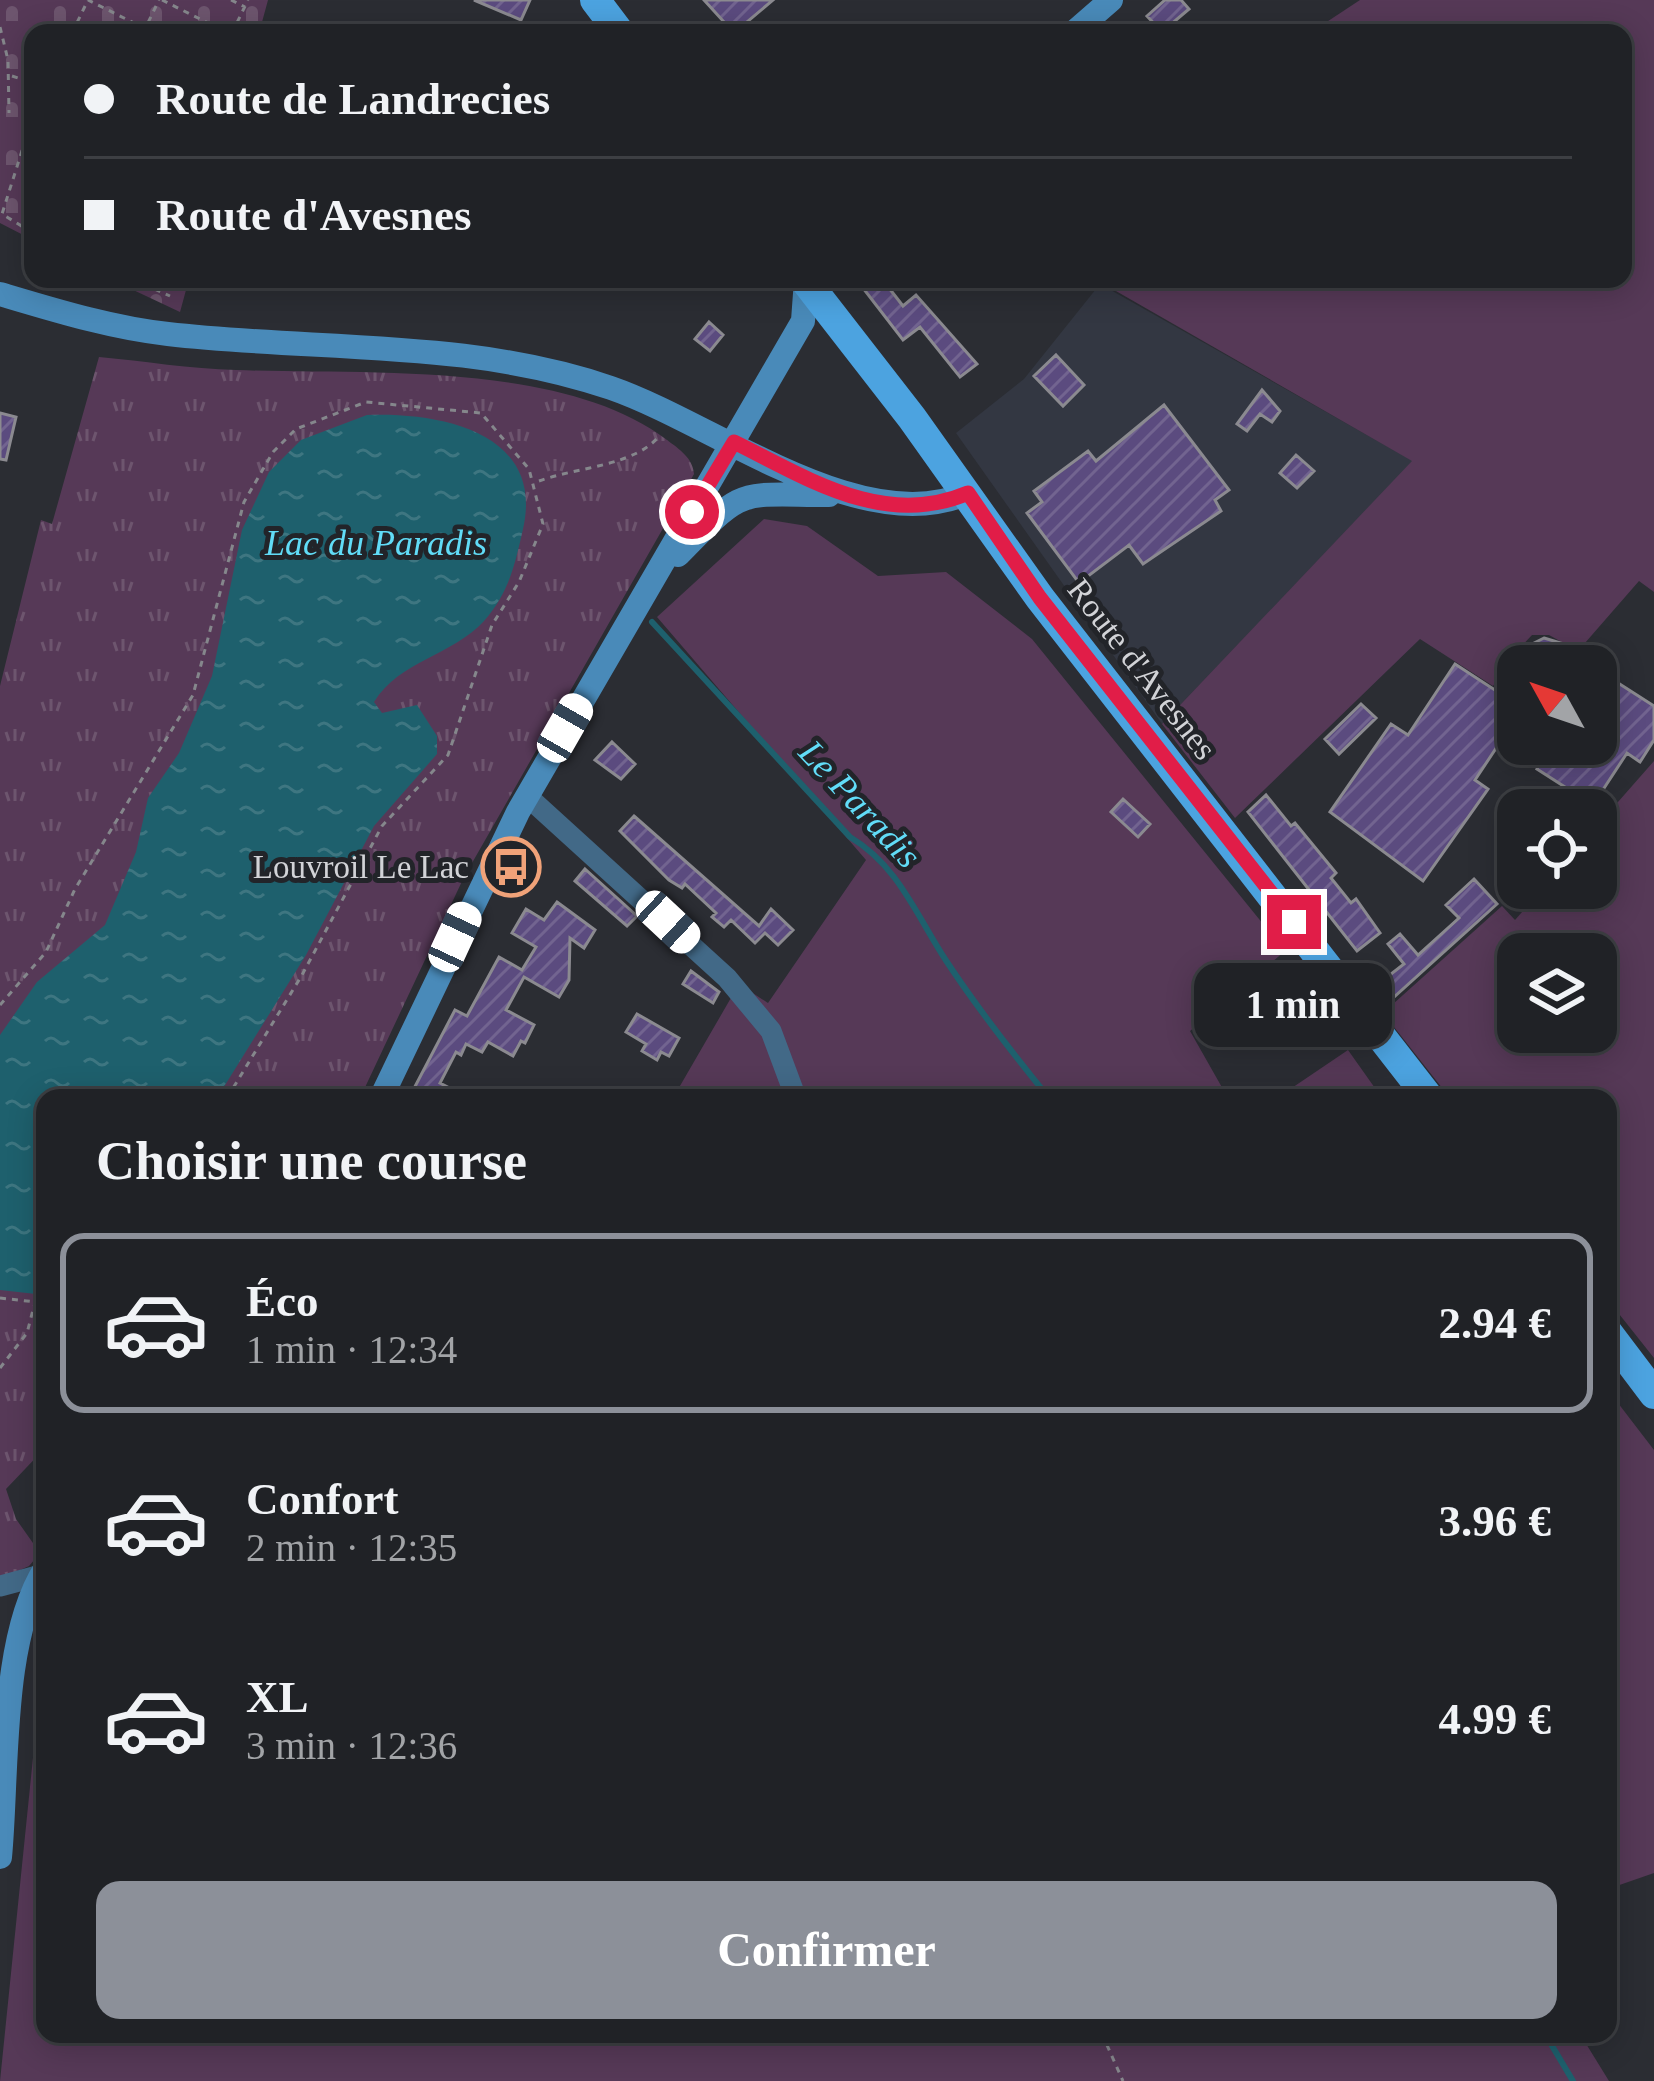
<!DOCTYPE html>
<html lang="fr">
<head>
<meta charset="utf-8">
<style>
  :root { --surface:#202226; --page:#2d2f32; --text:#f1f3f6; --muted:#a2a4a7; --line:#3d3f43; --accent:#8c9099 }
  body { margin:0; font-family:Georgia,serif; background:var(--page); color:var(--text); height:100vh; display:flex; flex-direction:column; font-size:45px; white-space:nowrap }
  * { box-sizing:border-box; margin:0 }
  p { font-size:39px; color:var(--muted) }
  .icon { flex:none; width:66px; height:66px; fill:none; stroke:currentColor; stroke-width:2; stroke-linecap:round; stroke-linejoin:round }
  .map { position:relative; flex:1; overflow:hidden }
  .side { position:absolute; left:36px; top:1089px; width:1581px; height:954px; display:flex; flex-direction:column; background:var(--surface); border-radius:24px; box-shadow:0 6px 30px #0003,0 0 0 3px var(--line) }
  .side>* { flex:none }
  .top-card { position:absolute; left:24px; top:24px; width:1608px; height:264px; border-radius:24px; box-shadow:0 6px 30px #0003,0 0 0 3px var(--line); display:grid; align-content:center; height:264px; padding:0 60px; background:var(--surface) }
  .needle { width:78px; rotate:310deg }
  .tools { position:absolute; left:1497px; top:645px; display:grid; gap:24px }
  .tools a { display:grid; place-items:center; width:120px; height:120px; border-radius:24px; background:var(--surface); box-shadow:0 6px 30px #0003,0 0 0 3px var(--line); font-size:60px }
  .end { position:absolute; width:54px; height:54px; margin:-27px; border:15px solid #e11d48; background:#fff; box-shadow:0 0 0 6px #fff }
  .from { border-radius:50% }
  .bubble { position:absolute; height:84px; border-radius:24px; background:var(--surface); box-shadow:0 6px 30px #0003,0 0 0 3px var(--line); font-size:39px; font-weight:700; line-height:84px; text-align:center }
  .car { position:absolute; width:36px; height:72px; margin:-36px -18px; border-radius:15px; box-shadow:0 0 9px 3px #0007; background:linear-gradient(#fff 24%,#345 0 40%,#fff 0 76%,#345 0 86%,#fff 0) }
  .top-card b { display:flex; align-items:center; gap:42px; height:114px; font-size:45px }
  .top-card b+b { border-top:3px solid var(--line) }
  .top-card i { width:30px; height:30px; background:var(--text) }
  ul { padding:0; list-style:none }
  li { display:flex; align-items:center; gap:36px; height:180px; margin:0 24px 18px; padding:0 36px; border:6px solid transparent; border-radius:24px }
  li div { flex:1 }
  li b { display:block; font-size:45px }
  li em { font-style:normal; font-weight:700 }
  li.selected { border-color:var(--accent) }
  li>.icon { width:108px; height:108px; stroke-width:1.5 }
  h2 { padding:0 60px; font-size:54px; line-height:144px }
  .button { display:flex; gap:24px; margin-top:auto; padding:24px 60px }
  .button a { flex:1; height:138px; border-radius:24px; background:var(--accent); color:#fff; font-size:48px; font-weight:700; line-height:138px; text-align:center }
  .map>svg:first-child { display:block }
  .built { fill:#333742 }
  .green { fill:#563957; fill-rule:evenodd }
  .cemetery { fill:url(#cemetery-stones) }
  .park { fill:url(#park-tufts) }
  .water { fill:url(#water-ripples) }
  .lines { fill:none; stroke-linecap:round; stroke-linejoin:round }
  .stream { stroke:#1e606d; stroke-width:6 }
  .building { fill:url(#building-hatch); stroke:#8b8a90; stroke-width:3 }
  .path { stroke:#85878c; stroke-width:3; stroke-dasharray:6 6; stroke-linecap:butt }
  .street { stroke:#426987; stroke-width:21 }
  .secondary { stroke:#498ab9; stroke-width:24 }
  .primary { stroke:#4ca3e0; stroke-width:30 }
  .route { stroke:#e11d48; stroke-width:15 }
  .labels { text-anchor:middle; dominant-baseline:central; stroke-width:10; stroke-linejoin:round; paint-order:stroke }
  .street-label { font-size:33px; fill:#d2d3d7; stroke:#222429 }
  .poi-label { font-size:33px; fill:#d2d3d7; stroke:#222429; text-anchor:end }
  .water-label { font-size:36px; font-style:italic; fill:#61dcf7; stroke:#222429 }
</style>
</head>
<body>
<div class="map">
<svg width="1654" height="2081" viewBox="0 0 1654 2081">
  <defs>
    <pattern id="cemetery-stones" width="16" height="16" patternUnits="userSpaceOnUse" patternTransform="scale(3)"><rect width="16" height="16" fill="#563957"/><path d="M2 7V4a2 2 0 0 1 4 0v3zM10 15v-3a2 2 0 0 1 4 0v3z" fill="#6d556e"/></pattern>
    <pattern id="park-tufts" width="24" height="20" patternUnits="userSpaceOnUse" patternTransform="scale(3)"><rect width="24" height="20" fill="#563957"/><path d="M3 7l-1-3M5 7V3M7 7l1-3M15 17l-1-3M17 17v-4M19 17l1-3" fill="none" stroke="#6d556e"/></pattern>
    <pattern id="water-ripples" width="26" height="14" patternUnits="userSpaceOnUse" patternTransform="scale(3)"><rect width="26" height="14" fill="#1e606d"/><path d="M2 4q2-2 4 0t4 0M15 11q2-2 4 0t4 0" fill="none" stroke="#3e7681"/></pattern>
    <pattern id="building-hatch" width="6" height="6" patternUnits="userSpaceOnUse" patternTransform="scale(3)"><rect width="6" height="6" fill="#5b4b7f"/><path d="M-1 1l2-2M0 6l6-6M5 7l2-2" fill="none" stroke="#726490"/></pattern>
  </defs>
  <rect width="100%" height="100%" fill="#2b2d33"/>
  <path class="built" d="M 1100,284 L 1413,461 L 1162,724 L 956,433 L 1024,379 Z"/>
  <path class="green" d="M 1360,0 L 1654,0 L 1654,592 L 1639,581 L 1578,651 L 1549,635 L 1532,635 L 1518,650 L 1516,687 L 1499,678 L 1493,686 L 1420,639 L 1235,818 L 1162,724 L 1412,461 L 1095,279 L 1623,279 L 1623,33 L 1310,33 Z
    M 764,519 L 807,526 L 878,576 L 946,572 L 1032,639 L 1285,951 L 1190,1031 L 1228,1098 L 673,1098 L 739,984 L 768,1003 L 866,860 L 657,617 Z
    M 1654,761 L 1654,1358 L 1608,1300 L 1608,1098 L 1450,1098 L 1383,1013 L 1502,906 L 1515,920 L 1543,888 L 1596,888 L 1596,827 ZM 1596,954 L 1596,1032 L 1518,1032 L 1518,954 Z
    M 1348,1050 L 1382,1098 L 1277,1098 Z
    M 1608,1390 L 1654,1450 L 1654,1873 L 1608,1889 Z
    M 45,1640 L 45,2034 L 1580,2034 L 1609,2081 L 0,2081 Z"/>
  <path class="cemetery" d="M 0,0 L 268,0 L 259,33 L 33,33 L 33,240 L 0,223 Z
    M 110,279 L 189,279 L 180,312 Z"/>
  <path class="park" d="M 99,357 C 144,361 190,369 236,370 C 361,375 562,360 667,440 C 679,449 693,458 694,474 L 464,877 L 360,1098 L 45,1098 L 45,1329 C 34,1351 45,1418 45,1448 L 6,1489 L 16,1519 L 40,1553 L 29,1566 L 0,1579 L 0,686 L 41,520 L 52,524 Z"/>
  <path class="water" d="M 367,415 C 440,412 545,432 523,529 C 515,564 509,593 484,621 C 452,656 400,660 374,702 L 382,713 L 417,705 L 437,736 L 437,754 L 374,826 L 306,955 L 217,1098 L 45,1098 L 45,1295 L 0,1290 L 0,1035 L 37,982 L 105,925 L 136,852 L 148,798 L 179,753 L 212,676 L 242,530 L 269,472 L 301,440 Z"/>
  <g class="lines">
    <path class="stream" d="M 652,622 L 850,837 C 899,866 917,917 947,962 C 978,1009 1014,1055 1049,1098
      M 1545,2034 L 1573,2081"/>
  </g>
  <path class="building" d="M 474,0 L 530,0 L 521,20 Z
    M 704,0 L 773,0 L 734,33 Z
    M 1165,0 L 1181,0 L 1189,9 L 1162,32 L 1147,16 Z
    M 856,279 L 882,279 L 903,306 L 916,295 L 977,364 L 960,377 L 920,327 L 903,340 Z
    M 709,322 L 723,335 L 710,351 L 695,339 Z
    M 1056,355 L 1084,385 L 1063,406 L 1034,376 Z
    M 1262,390 L 1280,411 L 1272,422 L 1260,414 L 1247,431 L 1237,424 Z
    M 1164,405 L 1229,490 L 1215,500 L 1221,511 L 1143,564 L 1129,545 L 1079,583 L 1027,513 L 1042,502 L 1034,491 L 1088,451 L 1096,461 Z
    M 0,413 L 16,417 L 6,460 L 0,459 Z
    M 1296,455 L 1314,471 L 1297,488 L 1280,473 Z
    M 1544,638 L 1564,644 L 1575,666 L 1518,666 L 1526,647 Z
    M 1455,664 L 1518,705 L 1518,715 L 1475,780 L 1488,789 L 1423,881 L 1330,812 L 1391,724 L 1408,735 Z
    M 1615,681 L 1654,706 L 1654,740 L 1640,762 L 1627,753 L 1593,805 L 1537,769 L 1554,744 L 1578,744 L 1596,756 L 1596,709 Z
    M 1361,704 L 1376,718 L 1339,754 L 1325,739 Z
    M 612,742 L 635,764 L 621,779 L 595,760 Z
    M 1266,795 L 1291,826 L 1295,823 L 1336,873 L 1331,878 L 1351,903 L 1356,899 L 1380,933 L 1357,951 L 1248,812 Z
    M 1123,799 L 1150,824 L 1138,837 L 1111,812 Z
    M 634,816 L 759,926 L 771,909 L 793,930 L 778,945 L 765,933 L 755,943 L 731,920 L 724,927 L 712,917 L 716,913 L 685,884 L 682,888 L 669,880 L 620,831 Z
    M 585,869 L 637,916 L 627,926 L 575,881 Z
    M 1474,879 L 1497,904 L 1394,997 L 1382,981 L 1404,964 L 1388,944 L 1400,934 L 1418,955 L 1459,918 L 1446,905 Z
    M 557,902 L 595,930 L 584,948 L 570,938 L 569,980 L 559,997 L 524,977 L 506,1010 L 534,1025 L 525,1043 L 521,1041 L 513,1056 L 488,1042 L 482,1052 L 466,1044 L 461,1055 L 456,1052 L 440,1083 L 469,1098 L 409,1098 L 455,1010 L 467,1016 L 499,957 L 522,970 L 536,947 L 512,933 L 526,909 L 544,920 Z
    M 691,971 L 719,992 L 713,1003 L 683,984 Z
    M 637,1014 L 679,1038 L 669,1056 L 661,1052 L 657,1060 L 642,1051 L 646,1044 L 626,1032 Z"/>
  <g class="lines">
    <path class="path" d="M 162,0 L 228,33
      M 231,0 L 245,7
      M 76,24 L 95,33
      M 0,27 L 8,60 L 9,113
      M 72,33 L 88,0 L 154,33
      M 143,33 L 159,0
      M 232,33 L 248,0
      M 12,76 L 33,83
      M 33,116 L 2,214 L 33,233
      M 22,227 L 33,195
      M 133,279 L 170,296
      M 539,481 C 577,467 636,466 660,435
      M 0,1005 L 46,952 L 75,889 L 193,695 L 244,502 L 273,452 L 296,429 L 366,402 L 481,413 L 529,469 L 543,524 L 519,582 L 492,625 L 448,755 L 382,826 L 302,975 L 227,1098
      M 0,1298 L 45,1303
      M 0,1368 L 27,1333 L 34,1306
      M 1102,2034 L 1123,2081"/>
    <path class="street" d="M 527,796 L 727,978 L 771,1031 L 796,1098
      M 0,1586 L 41,1575"/>
    <path class="secondary" d="M 1073,33 L 1111,0
      M 0,294 C 54,310 112,328 168,334 C 316,351 469,339 611,388 C 715,424 861,540 968,493
      M 678,555 C 746,485 736,495 829,495
      M 381,1098 L 518,812 L 803,321 L 806,280
      M 0,1857 C 8,1774 0,1640 45,1569"/>
    <path class="primary" d="M 595,0 L 620,33
      M 804,279 L 912,418 L 1040,598 L 1429,1098
      M 1608,1333 L 1654,1394"/>
  </g>
  <g class="lines">
    <path class="route" d="M 692,512 L 734,442 C 807,478 884,529 968,493 L 1040,598 L 1294,922"/>
  </g>
  <defs>
    <symbol id="bus-ring" viewBox="-11 -11 22 22"><circle r="9.5" fill="#222429" stroke="#f0a279" stroke-width="1.5"/><path d="M-5-6H5V4H4V6H2V4H-2V6H-4V4H-5ZM-3.5-4V0h7V-4ZM-3.5 1.2v1.5H-2V1.2ZM2 1.2v1.5H3.5V1.2Z" fill="#f0a279"/></symbol>
  </defs>
  <g fill-rule="evenodd">
    <use href="#bus-ring" x="478" y="834" width="66" height="66"/>
  </g>
  <g class="labels">
    <g class="street-label">
      <text transform="translate(1142 669) rotate(52)">Route d'Avesnes</text>
    </g>
    <g class="poi-label">
      <text x="469" y="867">Louvroil Le Lac</text>
    </g>
    <g class="water-label">
      <text x="376" y="543">Lac du Paradis</text>
      <text transform="translate(860 804) rotate(47)">Le Paradis</text>
    </g>
  </g>
</svg>
<div class="tools">
<a><svg class="needle" viewBox="-14 -14 28 28"><path d="M0-13l5 13h-10z" fill="#e53935"/><path d="M0 13l5-13h-10z" fill="#a2a4a7"/></svg></a>
<a><svg class="icon" aria-label="locate" viewBox="0 0 24 24"><circle cx="12" cy="12" r="6"/><path d="M12 2v4M12 18v4M2 12h4M18 12h4"/></svg></a>
<a><svg class="icon" aria-label="layers" viewBox="0 0 24 24"><path d="M12 4l9 5-9 5-9-5zM3 14l9 5 9-5"/></svg></a>
</div>
<i class="end from" style="left:692px;top:512px"></i>
<i class="end" style="left:1294px;top:922px"></i>
<div class="bubble" style="left:1194px;top:963px;width:198px">1 min</div>
<i class="car" style="left:565px;top:728px;rotate:30deg"></i>
<i class="car" style="left:668px;top:922px;rotate:133deg"></i>
<i class="car" style="left:455px;top:937px;rotate:25deg"></i>
<div class="top-card">
<b><i class="from"></i>Route de Landrecies</b>
<b><i></i>Route d'Avesnes</b>
</div>
<section class="side">
<h2>Choisir une course</h2>
<ul>
<li class="selected"><svg class="icon" aria-label="car" viewBox="0 0 24 24"><path d="M5 17H2v-5l4-1 3-4h7l3 4 3 1v5h-3M9 17h6M6 11h13"/><circle cx="7" cy="17" r="2"/><circle cx="17" cy="17" r="2"/></svg><div><b>Éco</b><p>1 min · 12:34</p></div><em>2.94 €</em></li>
<li><svg class="icon" aria-label="car" viewBox="0 0 24 24"><path d="M5 17H2v-5l4-1 3-4h7l3 4 3 1v5h-3M9 17h6M6 11h13"/><circle cx="7" cy="17" r="2"/><circle cx="17" cy="17" r="2"/></svg><div><b>Confort</b><p>2 min · 12:35</p></div><em>3.96 €</em></li>
<li><svg class="icon" aria-label="car" viewBox="0 0 24 24"><path d="M5 17H2v-5l4-1 3-4h7l3 4 3 1v5h-3M9 17h6M6 11h13"/><circle cx="7" cy="17" r="2"/><circle cx="17" cy="17" r="2"/></svg><div><b>XL</b><p>3 min · 12:36</p></div><em>4.99 €</em></li>
</ul>
<div class="button"><a>Confirmer</a></div>
</section>
</div>
</body>
</html>
